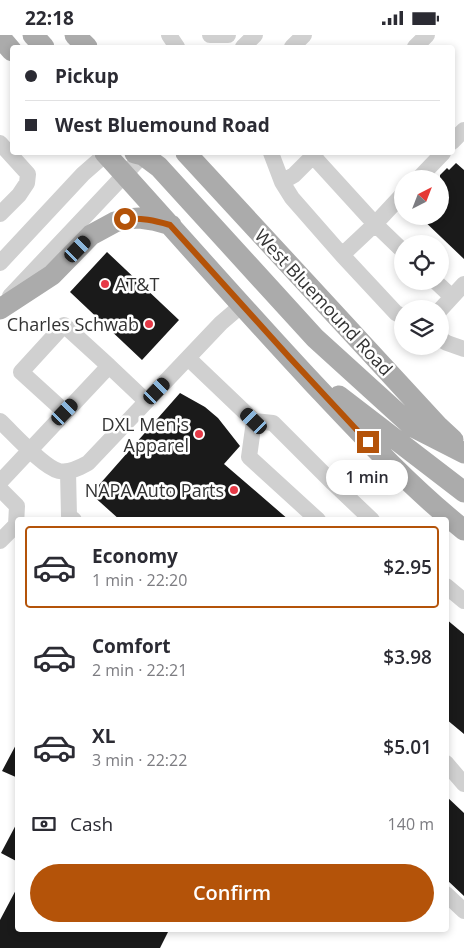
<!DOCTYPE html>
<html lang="en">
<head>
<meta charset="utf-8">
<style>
  :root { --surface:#fff; --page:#f2f2f3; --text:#2b2b33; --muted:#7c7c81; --line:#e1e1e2; --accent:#b45309 }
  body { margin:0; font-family:"Open Sans",sans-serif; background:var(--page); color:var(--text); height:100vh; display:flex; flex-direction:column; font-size:19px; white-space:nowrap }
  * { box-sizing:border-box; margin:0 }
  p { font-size:16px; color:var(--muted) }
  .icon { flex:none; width:28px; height:28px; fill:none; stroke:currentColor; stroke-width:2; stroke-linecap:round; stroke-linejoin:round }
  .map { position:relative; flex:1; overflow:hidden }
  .side { position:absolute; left:15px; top:482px; width:434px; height:415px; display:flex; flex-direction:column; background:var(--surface); border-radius:5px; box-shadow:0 2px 8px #0003 }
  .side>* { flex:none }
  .guide { position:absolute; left:10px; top:10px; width:445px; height:110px; border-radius:5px; box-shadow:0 2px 8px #0003; display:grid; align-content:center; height:110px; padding:0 15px; background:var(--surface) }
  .needle { width:32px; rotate:42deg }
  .buttons { position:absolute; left:394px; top:135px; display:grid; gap:10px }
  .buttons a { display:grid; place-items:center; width:55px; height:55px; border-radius:50%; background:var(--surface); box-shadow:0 2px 8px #0003; font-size:25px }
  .end { position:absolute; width:22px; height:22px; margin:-11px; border:6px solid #b45309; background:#fff; box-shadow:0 0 0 2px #fff }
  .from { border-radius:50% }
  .bubble { position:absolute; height:35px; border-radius:18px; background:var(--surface); box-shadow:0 2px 8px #0003; font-size:16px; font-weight:600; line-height:35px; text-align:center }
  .car { position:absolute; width:15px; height:30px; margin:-15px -8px; border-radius:6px; box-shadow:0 0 4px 1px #0007; background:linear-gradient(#222 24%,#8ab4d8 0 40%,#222 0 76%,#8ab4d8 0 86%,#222 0) }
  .guide b { display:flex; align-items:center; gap:18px; height:48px; font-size:19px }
  .guide b+b { border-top:1px solid var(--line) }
  .guide i { width:12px; height:12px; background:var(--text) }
  ul { padding:9px 0 0; list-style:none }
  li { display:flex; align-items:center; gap:15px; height:82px; margin:0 10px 8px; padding:0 5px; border:2px solid transparent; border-radius:5px }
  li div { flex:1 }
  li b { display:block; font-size:19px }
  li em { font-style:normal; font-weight:600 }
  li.on { border-color:var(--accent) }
  li>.icon { width:45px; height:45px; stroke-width:1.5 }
  .pay { display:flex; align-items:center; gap:12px; height:55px; padding:0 15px; font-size:19px }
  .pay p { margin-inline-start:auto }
  .primary-button { display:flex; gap:10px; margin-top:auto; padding:10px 15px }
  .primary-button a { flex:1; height:58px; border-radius:30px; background:var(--accent); color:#fff; font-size:20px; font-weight:600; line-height:58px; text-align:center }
  .status { display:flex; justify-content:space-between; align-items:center; height:35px; padding:0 25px; background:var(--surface); direction:ltr }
  .status svg { height:14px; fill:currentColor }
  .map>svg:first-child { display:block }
  .building { fill:#1a1a1a }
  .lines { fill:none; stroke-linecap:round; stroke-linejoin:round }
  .minor { stroke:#d0d0d0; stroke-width:16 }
  .major { stroke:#ababab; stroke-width:21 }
  .route { stroke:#b45309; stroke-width:6 }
  .poi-dot { fill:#e63946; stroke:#fff; stroke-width:2 }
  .labels { text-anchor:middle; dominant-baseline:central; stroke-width:5; stroke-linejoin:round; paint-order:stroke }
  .poi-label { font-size:18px; fill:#333; stroke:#fff; text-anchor:end }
  .street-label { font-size:18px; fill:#333; stroke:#fff }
</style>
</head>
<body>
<div class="status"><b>22:18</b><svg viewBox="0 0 49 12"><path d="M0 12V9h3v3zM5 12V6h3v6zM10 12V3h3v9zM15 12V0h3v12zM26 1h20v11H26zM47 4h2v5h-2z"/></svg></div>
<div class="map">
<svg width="464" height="913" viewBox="0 0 464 913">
  <rect width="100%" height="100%" fill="#fff"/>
  <path class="building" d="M 456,128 L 464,135 L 464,224 L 419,181 L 440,181 L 440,140 L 447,133 L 449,135 Z
    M 107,217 L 179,285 L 142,325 L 70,257 Z
    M 180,358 L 205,372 L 218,383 L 240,411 L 224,429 L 289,485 L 120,485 L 91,459 Z
    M 446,584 L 464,599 L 464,699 L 446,684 Z
    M 18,706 L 18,743 L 2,736 Z
    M 446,761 L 464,778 L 464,861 L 446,844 Z
    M 18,786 L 18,827 L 1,818 Z
    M 18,851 L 18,895 L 169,895 L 160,913 L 0,913 L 0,885 Z"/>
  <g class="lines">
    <path class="minor" d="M 169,0 L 177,12
      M 210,0 L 228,0
      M 243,12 L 255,0
      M 292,12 L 304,0
      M 415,12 L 427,0
      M 452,107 L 464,95
      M 0,108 L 28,139 L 27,148 L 19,160 L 0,179
      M 271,118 L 282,147 L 292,163 L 342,220 L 396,278 L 402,281
      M 312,118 L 313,121 L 375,189 L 402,215
      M 418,144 L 443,118
      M 282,147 L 294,140 L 316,118
      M 342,220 L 375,189 L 402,160
      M 0,228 L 83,139 L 107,118
      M 435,246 L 452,262
      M 10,261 L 145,118
      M 440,275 L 464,249
      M 440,304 L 447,308 L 464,314
      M 188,323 L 254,386 L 273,388 L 333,448 L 372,485
      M 65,377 L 21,337 L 64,290 L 109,331
      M 0,386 C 13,398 43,432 59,436 C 69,438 79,433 88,428 L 221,288 L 242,270
      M 254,386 L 249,422 L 318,485
      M 68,436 L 69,481 L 74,485
      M 0,447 L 109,331 L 146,366
      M 0,454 L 17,471 L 16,490 L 0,506
      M 446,551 L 464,566
      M 446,728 L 464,749
      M 446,859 L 464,876"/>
    <path class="major" d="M 33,0 L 44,12
      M 75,0 L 87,12
      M 0,2 L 12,16
      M 105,118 C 174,194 242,272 313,348 C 361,399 409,451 464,495
      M 135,118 L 143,120 L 159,132 L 315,303 L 413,392 L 464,418
      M 186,118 L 439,392 L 453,405
      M 0,274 L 52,240 L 91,200 L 115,187 L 125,184 L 140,183 L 153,185 L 171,190
      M 339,361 L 464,457"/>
  </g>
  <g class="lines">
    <path class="route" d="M 125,184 C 143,183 153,185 170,190 L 290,323 L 368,407"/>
  </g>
  <g class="poi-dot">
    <circle cx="105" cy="249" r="5"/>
    <circle cx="149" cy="289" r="5"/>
    <circle cx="199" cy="399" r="5"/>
    <circle cx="234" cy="455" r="5"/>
  </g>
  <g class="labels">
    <g class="poi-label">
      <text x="115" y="249" text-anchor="start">AT&amp;T</text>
      <text x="139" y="289">Charles Schwab</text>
      <text x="189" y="389">DXL Men's<tspan x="189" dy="21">Apparel</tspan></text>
      <text x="224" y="455">NAPA Auto Parts</text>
    </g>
    <g class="street-label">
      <text transform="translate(324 267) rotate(47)">West Bluemound Road</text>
    </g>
  </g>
</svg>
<div class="buttons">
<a><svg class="needle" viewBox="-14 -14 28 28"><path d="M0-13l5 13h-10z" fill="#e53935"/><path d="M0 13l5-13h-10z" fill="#7c7c81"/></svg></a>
<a><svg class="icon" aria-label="locate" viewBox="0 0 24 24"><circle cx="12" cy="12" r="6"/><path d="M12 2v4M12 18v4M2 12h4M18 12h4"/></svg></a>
<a><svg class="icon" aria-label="layers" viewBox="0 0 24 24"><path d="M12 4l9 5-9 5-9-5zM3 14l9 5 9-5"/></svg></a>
</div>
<i class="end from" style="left:125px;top:184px"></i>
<i class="end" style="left:368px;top:407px"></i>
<div class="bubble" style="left:326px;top:425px;width:82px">1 min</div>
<i class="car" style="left:78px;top:214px;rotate:44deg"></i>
<i class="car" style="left:157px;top:356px;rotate:44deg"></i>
<i class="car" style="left:65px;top:377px;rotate:44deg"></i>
<i class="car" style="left:254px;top:386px;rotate:314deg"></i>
<div class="guide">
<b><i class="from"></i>Pickup</b>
<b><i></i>West Bluemound Road</b>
</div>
<section class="side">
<ul>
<li class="on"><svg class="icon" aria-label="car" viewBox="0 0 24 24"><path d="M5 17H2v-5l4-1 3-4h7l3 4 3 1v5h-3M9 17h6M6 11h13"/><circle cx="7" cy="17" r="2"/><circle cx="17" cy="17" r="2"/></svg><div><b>Economy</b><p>1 min · 22:20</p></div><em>$2.95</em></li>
<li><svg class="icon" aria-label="car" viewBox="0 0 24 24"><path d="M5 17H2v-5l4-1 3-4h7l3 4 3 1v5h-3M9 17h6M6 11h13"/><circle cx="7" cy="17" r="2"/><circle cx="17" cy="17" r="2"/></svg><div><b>Comfort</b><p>2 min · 22:21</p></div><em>$3.98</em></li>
<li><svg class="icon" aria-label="car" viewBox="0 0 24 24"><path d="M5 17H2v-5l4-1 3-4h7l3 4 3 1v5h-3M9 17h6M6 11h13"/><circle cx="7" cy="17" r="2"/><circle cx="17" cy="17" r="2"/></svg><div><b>XL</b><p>3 min · 22:22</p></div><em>$5.01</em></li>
</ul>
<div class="pay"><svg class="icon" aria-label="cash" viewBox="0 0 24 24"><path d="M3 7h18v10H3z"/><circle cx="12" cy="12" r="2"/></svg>Cash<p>140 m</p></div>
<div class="primary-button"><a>Confirm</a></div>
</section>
</div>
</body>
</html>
